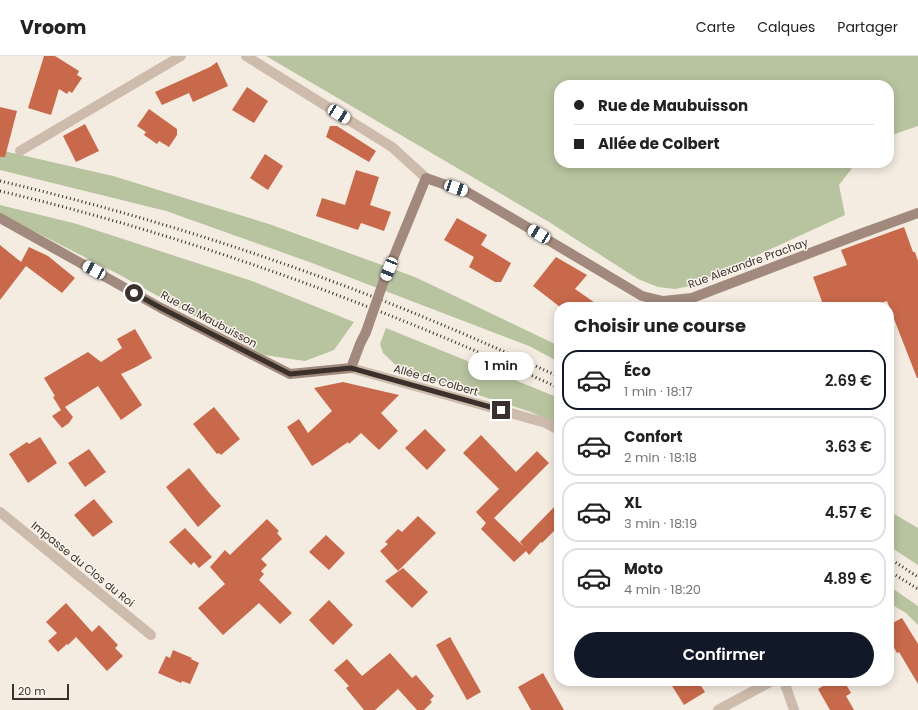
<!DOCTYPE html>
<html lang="fr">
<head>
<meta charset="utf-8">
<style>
  :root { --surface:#fff; --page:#f2f2f2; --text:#222; --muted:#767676; --line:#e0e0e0; --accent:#111827 }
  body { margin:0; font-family:Poppins,sans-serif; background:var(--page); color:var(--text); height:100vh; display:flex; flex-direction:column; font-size:15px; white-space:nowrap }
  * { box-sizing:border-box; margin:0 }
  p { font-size:13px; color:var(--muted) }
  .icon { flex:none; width:22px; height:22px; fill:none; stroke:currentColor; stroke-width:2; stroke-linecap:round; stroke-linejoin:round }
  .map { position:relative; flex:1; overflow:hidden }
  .drawer { position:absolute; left:554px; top:246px; width:340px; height:384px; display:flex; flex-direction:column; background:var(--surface); border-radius:16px; box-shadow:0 2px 10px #0003 }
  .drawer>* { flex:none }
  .banner { position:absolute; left:554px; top:24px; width:340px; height:88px; border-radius:16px; box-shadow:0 2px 10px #0003; display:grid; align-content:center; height:88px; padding:0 20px; background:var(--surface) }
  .scale { position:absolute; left:12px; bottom:10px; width:57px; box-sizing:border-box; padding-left:4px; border:2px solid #3b302b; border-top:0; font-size:11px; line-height:14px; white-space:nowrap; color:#3b302b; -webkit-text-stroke:3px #fbf5ee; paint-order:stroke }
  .end { position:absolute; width:18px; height:18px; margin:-9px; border:5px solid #3b302b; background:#fff; box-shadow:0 0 0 2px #fff }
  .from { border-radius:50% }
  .bubble { position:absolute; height:28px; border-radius:14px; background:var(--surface); box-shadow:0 2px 10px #0003; font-size:13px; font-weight:600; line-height:28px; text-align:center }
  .car { position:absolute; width:12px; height:24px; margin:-12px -6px; border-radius:5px; box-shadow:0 0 3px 1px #0007; background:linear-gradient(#fff 24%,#345 0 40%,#fff 0 76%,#345 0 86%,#fff 0) }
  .banner b { display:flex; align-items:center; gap:14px; height:38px; font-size:15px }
  .banner b+b { border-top:1px solid var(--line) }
  .banner i { width:10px; height:10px; background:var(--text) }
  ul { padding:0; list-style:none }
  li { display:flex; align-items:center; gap:12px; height:60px; margin:0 8px 6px; padding:0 12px; border:2px solid var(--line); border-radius:16px }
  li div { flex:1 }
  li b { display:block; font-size:15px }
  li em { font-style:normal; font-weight:600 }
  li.current { border-color:var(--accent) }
  li>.icon { width:36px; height:36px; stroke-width:1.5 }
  h2 { padding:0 20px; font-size:18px; line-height:48px }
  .cta { display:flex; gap:8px; margin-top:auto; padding:8px 20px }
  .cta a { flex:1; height:46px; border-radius:24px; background:var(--accent); color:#fff; font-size:16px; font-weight:600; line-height:46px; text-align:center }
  header { display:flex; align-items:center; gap:24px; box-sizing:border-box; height:56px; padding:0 20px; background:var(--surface); border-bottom:1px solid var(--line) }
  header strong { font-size:19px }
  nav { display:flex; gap:22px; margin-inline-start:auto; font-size:14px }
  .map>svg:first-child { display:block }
  .green { fill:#b8c4a0 }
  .building { fill:#c8694b }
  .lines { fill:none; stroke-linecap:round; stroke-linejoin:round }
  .street { stroke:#cdbbac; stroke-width:10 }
  .secondary { stroke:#a18a7d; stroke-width:10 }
  .rail { stroke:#3b302b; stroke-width:3; stroke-dasharray:1 3; stroke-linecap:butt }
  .secondary-bridge { stroke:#a18a7d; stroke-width:10 }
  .route { stroke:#3b302b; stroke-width:5 }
  .labels { text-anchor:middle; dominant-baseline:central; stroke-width:3; stroke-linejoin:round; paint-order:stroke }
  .street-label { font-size:11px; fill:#3b302b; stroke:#fbf5ee }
</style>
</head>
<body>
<header>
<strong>Vroom</strong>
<nav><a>Carte</a><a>Calques</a><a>Partager</a></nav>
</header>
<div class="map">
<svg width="918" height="654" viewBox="0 0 918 654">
  <rect width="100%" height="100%" fill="#f4ebe1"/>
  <path class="green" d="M 266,0 L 918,0 L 918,70 L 889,80 L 889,29 L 559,29 L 559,107 L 856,107 L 839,129 L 845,159 L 690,230 L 675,233 L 658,231 L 638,223 L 549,166 Z
    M 0,93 L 8,96 L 113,120 L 269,168 L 415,221 L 559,290 L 559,306 L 529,290 L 367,228 L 312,207 L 166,155 L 0,114 Z
    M 0,149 L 77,168 L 252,225 L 354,266 L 334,294 L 305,305 L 264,299 L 120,219 L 0,158 Z
    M 386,272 L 559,342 L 559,370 L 531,356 L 401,314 L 383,297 L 380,288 Z
    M 889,455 L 918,472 L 918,509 L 889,490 Z
    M 889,530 L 918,550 L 918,569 L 906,557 L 889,547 Z"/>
  <path class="building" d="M 44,0 L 55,0 L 79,15 L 77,19 L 82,22 L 72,37 L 69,35 L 67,38 L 59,33 L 51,59 L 28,52 Z
    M 217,6 L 228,30 L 193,46 L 189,37 L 162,49 L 155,36 L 210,11 Z
    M 247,31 L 268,45 L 254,67 L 232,54 Z
    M 0,51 L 17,55 L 5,101 L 0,101 Z
    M 149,53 L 177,73 L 177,79 L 169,91 L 159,85 L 157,88 L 144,79 L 146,76 L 137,70 Z
    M 85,68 L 99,95 L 76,106 L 63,80 Z
    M 330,70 L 337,70 L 376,95 L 369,106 L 326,81 Z
    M 265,98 L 283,110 L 268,134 L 250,122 Z
    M 356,114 L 379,121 L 370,149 L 391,156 L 384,175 L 361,167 L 358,174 L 316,160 L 322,142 L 345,149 Z
    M 457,162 L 487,179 L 481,189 L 511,207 L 501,226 L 495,226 L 469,211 L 474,201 L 444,184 Z
    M 904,171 L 913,196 L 915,196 L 918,205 L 918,322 L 917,322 L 887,245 L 868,251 L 824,251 L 813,221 L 847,209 L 841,194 Z
    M 0,189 L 21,206 L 29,191 L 48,200 L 75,222 L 62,237 L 26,210 L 0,244 Z
    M 556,201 L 587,219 L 575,233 L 601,251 L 560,251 L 533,230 Z
    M 135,273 L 152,302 L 134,312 L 121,318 L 142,349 L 121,364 L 98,330 L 65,351 L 73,361 L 69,367 L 62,372 L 52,360 L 61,354 L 53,341 L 55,340 L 44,322 L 88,296 L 101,306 L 122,292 L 117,283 Z
    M 343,326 L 399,339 L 381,357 L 398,375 L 379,394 L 361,377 L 349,388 L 348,386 L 322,404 L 312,410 L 287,371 L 299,363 L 308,377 L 332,355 L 314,332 Z
    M 214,351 L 240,383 L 221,399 L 219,397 L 217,398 L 193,368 Z
    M 425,373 L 446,394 L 427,414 L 405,392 Z
    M 481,379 L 516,416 L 537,395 L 549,407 L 494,462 L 524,491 L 520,486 L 559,446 L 559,470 L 542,487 L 541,486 L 529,499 L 526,495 L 514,506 L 481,473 L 486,467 L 476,456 L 499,433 L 463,397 Z
    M 40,381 L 57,407 L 28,427 L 9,398 L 27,386 L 29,388 Z
    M 89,393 L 106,416 L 85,431 L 68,407 Z
    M 189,412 L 211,439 L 221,450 L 198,471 L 166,431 Z
    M 94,443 L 113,466 L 93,481 L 74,459 Z
    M 418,460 L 436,477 L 398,515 L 380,495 L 388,488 L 385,486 L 398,473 L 402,476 Z
    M 267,463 L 279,475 L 277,477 L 282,483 L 261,503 L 267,509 L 261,515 L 264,518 L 259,524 L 292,557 L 280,568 L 259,547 L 223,579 L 198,552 L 225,528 L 210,511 L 225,494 L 230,499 Z
    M 185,472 L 212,501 L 199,512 L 194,506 L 191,509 L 169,486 Z
    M 326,479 L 345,497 L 329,514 L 309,496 Z
    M 403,512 L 428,536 L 412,552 L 385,525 Z
    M 329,544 L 353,569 L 333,589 L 326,582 L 309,564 Z
    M 66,547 L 92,576 L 99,569 L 118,589 L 115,592 L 123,600 L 107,615 L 76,581 L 68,589 L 67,588 L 58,596 L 48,585 L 57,577 L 46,566 Z
    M 902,562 L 918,588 L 918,628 L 899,596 L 897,597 L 889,583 L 889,569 Z
    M 450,581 L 481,636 L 467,644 L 436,589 Z
    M 173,594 L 192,602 L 191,603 L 199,607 L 190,628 L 182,625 L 181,627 L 158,617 L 166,600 L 170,602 Z
    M 390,597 L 412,622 L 416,619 L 434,640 L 430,644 L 432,646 L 424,654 L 417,654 L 398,633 L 375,654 L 364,654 L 346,632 L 349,630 L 334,614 L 347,603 L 362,620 Z
    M 543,617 L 564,654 L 531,654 L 518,631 Z
    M 669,625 L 698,625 L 705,636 L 684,649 Z
    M 831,625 L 844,625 L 851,637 L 846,640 L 854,654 L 830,654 L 818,633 Z"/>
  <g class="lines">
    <path class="street" d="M 246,0 L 392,91 L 426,122
      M 20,95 L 181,0
      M 351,312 L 546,367 L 559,374
      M 0,456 L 151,579
      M 784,625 L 794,654
      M 718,654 L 772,625"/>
    <path class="secondary" d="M 0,162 L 161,252 L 290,318 L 351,312 L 360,288 L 366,276
      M 548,184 L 642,240 L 663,245 L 692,242 L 860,178 L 918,157
      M 383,227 L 426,122 L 469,137 L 539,178"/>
    <path class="rail" d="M 0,125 C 192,170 380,236 559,321
      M 0,135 C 194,181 378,249 559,332
      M 889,502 L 918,521
      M 889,515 L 918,533"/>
    <path class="secondary-bridge" d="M 366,276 L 383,227"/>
  </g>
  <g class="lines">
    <path class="route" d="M 134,237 L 161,252 L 290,318 L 351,312 L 501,354"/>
  </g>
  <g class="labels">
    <g class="street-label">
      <text transform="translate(748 207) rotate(-20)">Rue Alexandre Prachay</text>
      <text transform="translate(209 263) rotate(28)">Rue de Maubuisson</text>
      <text transform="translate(436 324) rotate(16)">Allée de Colbert</text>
      <text transform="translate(83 508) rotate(39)">Impasse du Clos du Roi</text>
    </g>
  </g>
</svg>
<div class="scale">20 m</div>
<i class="end from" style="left:134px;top:237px"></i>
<i class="end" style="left:501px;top:354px"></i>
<div class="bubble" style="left:468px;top:296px;width:66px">1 min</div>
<i class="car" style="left:339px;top:58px;rotate:122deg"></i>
<i class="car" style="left:456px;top:132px;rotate:109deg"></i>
<i class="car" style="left:539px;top:178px;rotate:301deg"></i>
<i class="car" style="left:389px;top:213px;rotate:202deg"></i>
<i class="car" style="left:94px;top:214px;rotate:299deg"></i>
<div class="banner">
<b><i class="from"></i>Rue de Maubuisson</b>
<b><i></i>Allée de Colbert</b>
</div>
<section class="drawer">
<h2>Choisir une course</h2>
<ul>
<li class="current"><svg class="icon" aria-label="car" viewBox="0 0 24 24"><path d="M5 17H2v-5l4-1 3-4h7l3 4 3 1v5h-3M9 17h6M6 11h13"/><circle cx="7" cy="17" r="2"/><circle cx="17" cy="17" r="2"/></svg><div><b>Éco</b><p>1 min · 18:17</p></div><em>2.69 €</em></li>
<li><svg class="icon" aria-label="car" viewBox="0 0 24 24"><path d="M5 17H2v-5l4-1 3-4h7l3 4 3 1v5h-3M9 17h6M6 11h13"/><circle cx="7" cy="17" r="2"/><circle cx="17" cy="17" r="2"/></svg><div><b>Confort</b><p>2 min · 18:18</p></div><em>3.63 €</em></li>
<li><svg class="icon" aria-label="car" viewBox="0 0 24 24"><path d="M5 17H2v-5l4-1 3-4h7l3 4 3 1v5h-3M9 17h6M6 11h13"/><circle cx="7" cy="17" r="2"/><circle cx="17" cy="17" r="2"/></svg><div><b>XL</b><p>3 min · 18:19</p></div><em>4.57 €</em></li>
<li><svg class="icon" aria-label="car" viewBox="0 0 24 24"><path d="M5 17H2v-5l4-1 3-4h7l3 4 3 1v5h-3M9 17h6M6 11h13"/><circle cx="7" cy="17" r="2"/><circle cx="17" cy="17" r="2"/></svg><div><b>Moto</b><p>4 min · 18:20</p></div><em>4.89 €</em></li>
</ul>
<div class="cta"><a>Confirmer</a></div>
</section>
</div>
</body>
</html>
